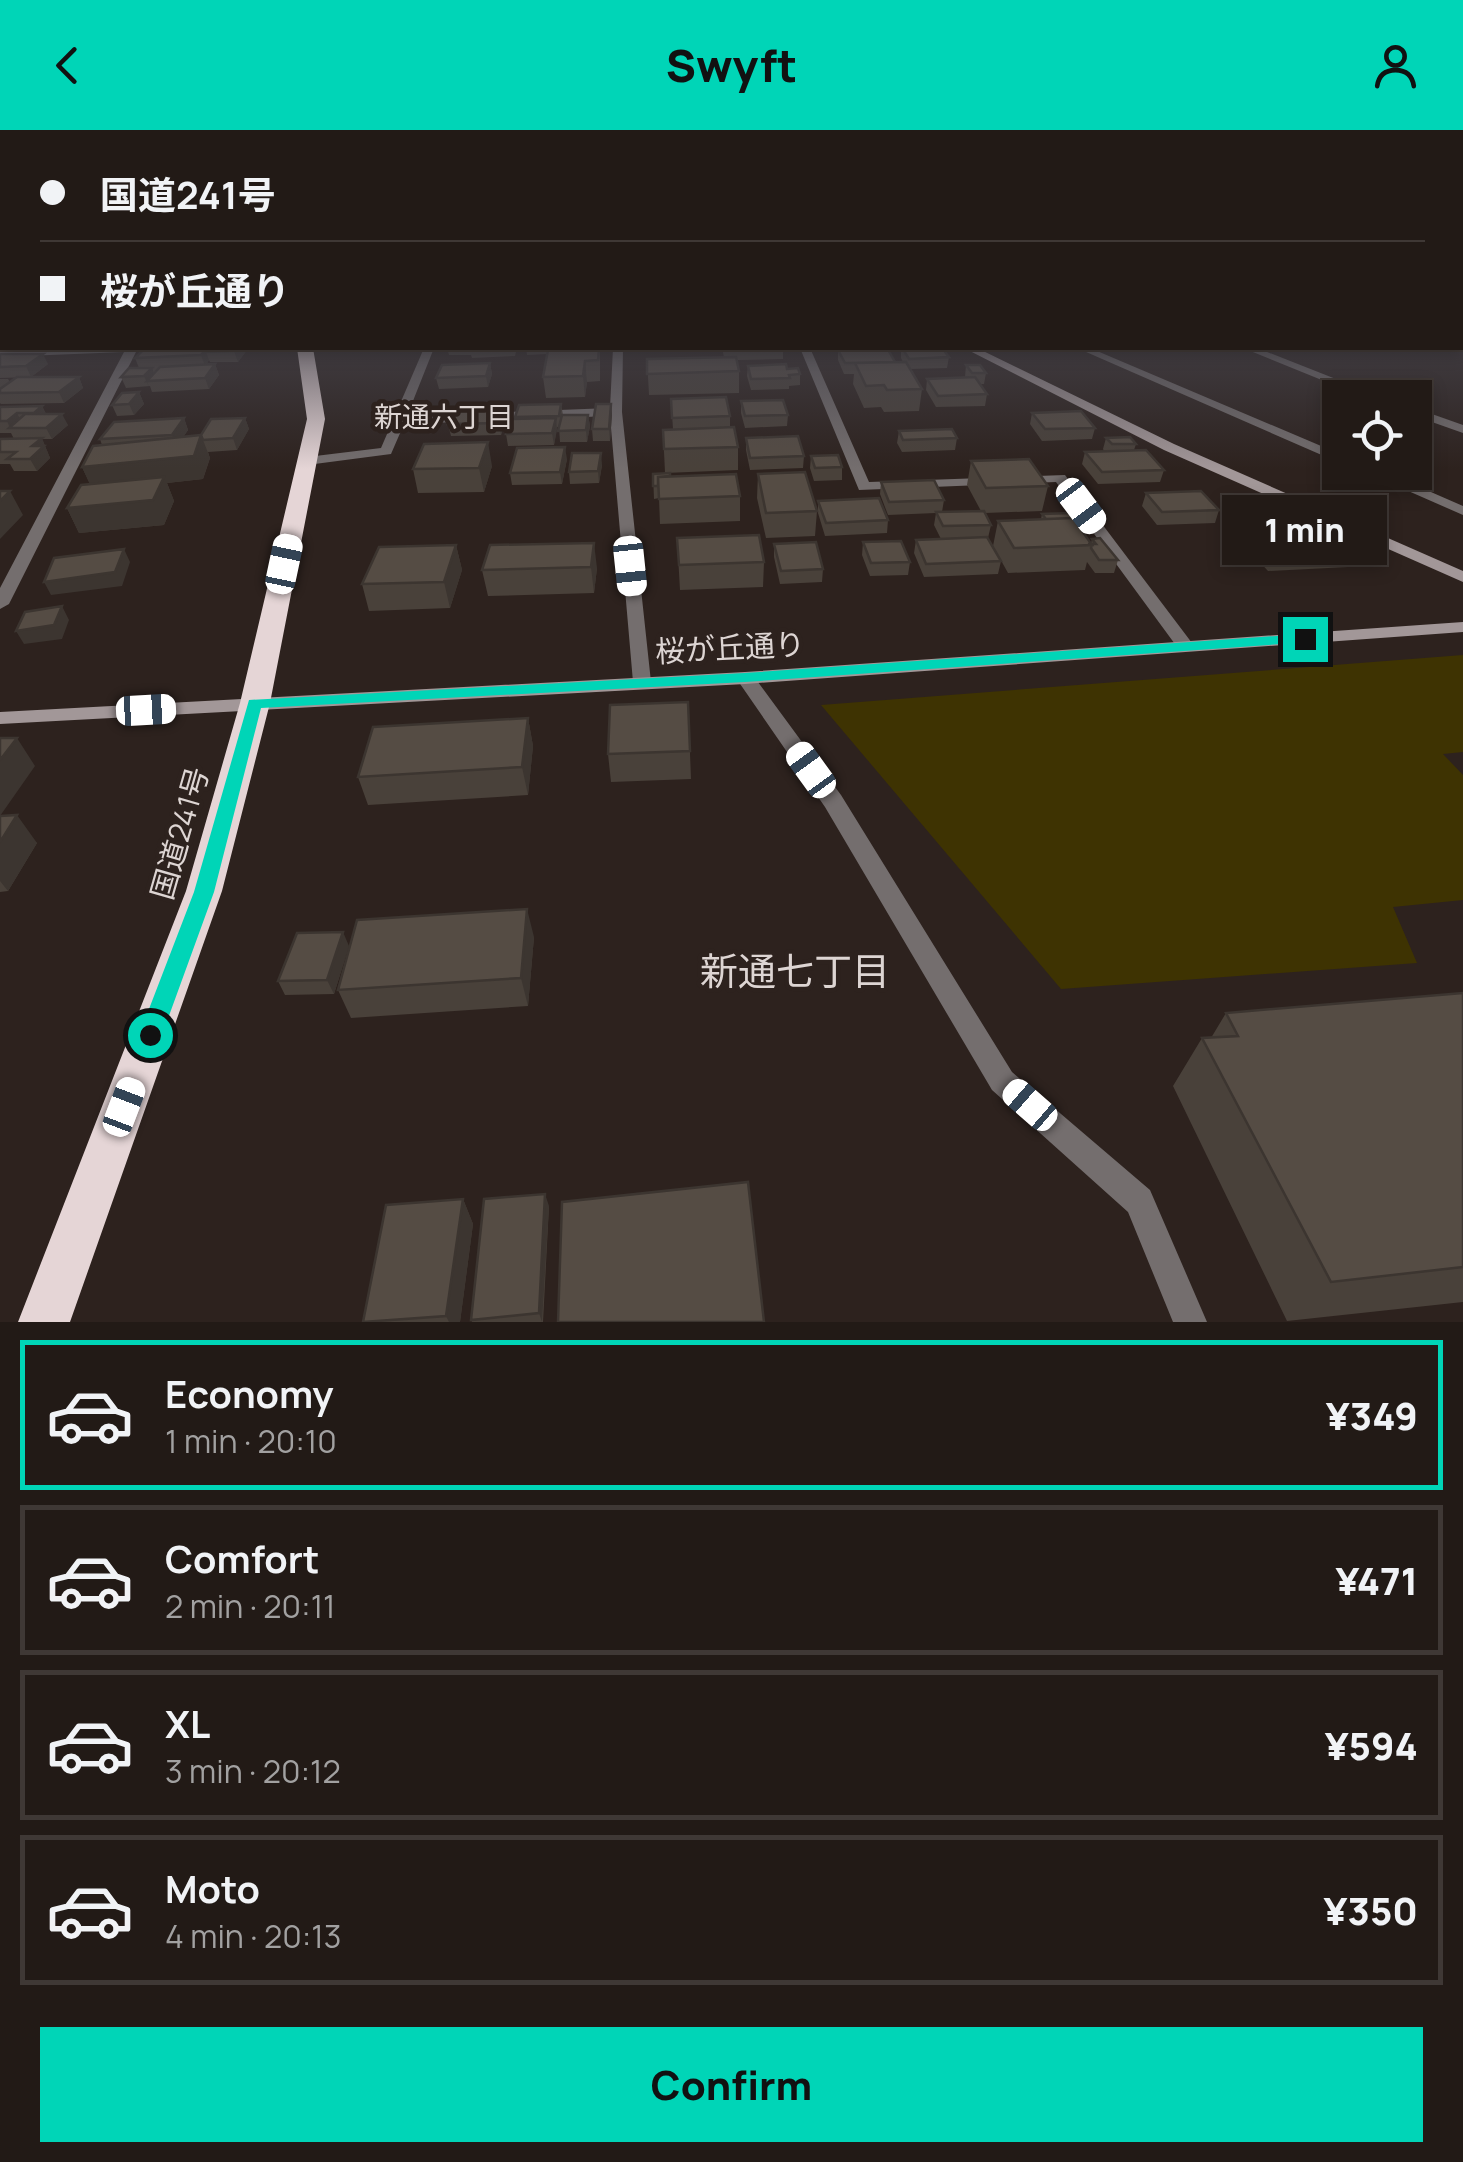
<!DOCTYPE html>
<html lang="en">
<head>
<meta charset="utf-8">
<style>
  :root { --surface:#221a16; --page:#2a231f; --text:#f1f3f6; --muted:#a2a1a1; --line:#3f3835; --accent:#00d5b7 }
  body { margin:0; font-family:Manrope,"Noto Sans JP",sans-serif; background:var(--page); color:var(--text); height:100vh; display:flex; flex-direction:column; font-size:38px; white-space:nowrap }
  * { box-sizing:border-box; margin:0 }
  p { font-size:32px; color:var(--muted) }
  .icon { flex:none; width:55px; height:55px; fill:none; stroke:currentColor; stroke-width:2; stroke-linecap:round; stroke-linejoin:round }
  .map { position:relative; height:1192px; overflow:hidden }
  .details { display:flex; flex-direction:column; background:var(--surface); flex:1 }
  .details>* { flex:none }
  .hud { position:absolute; left:0px; top:0px; width:1465px; height:220px; box-shadow:0 5px 15px #0003,0 0 0 2px var(--line); display:grid; align-content:center; height:220px; padding:0 40px; background:var(--surface) }
  .controls { position:absolute; left:1322px; top:250px; display:grid; gap:20px }
  .controls a { display:grid; place-items:center; width:110px; height:110px; border-radius:0px; background:var(--surface); box-shadow:0 5px 15px #0003,0 0 0 2px var(--line); font-size:50px }
  .end { position:absolute; width:45px; height:45px; margin:-22px; border:12px solid #00d5b7; background:#111; box-shadow:0 0 0 5px #111 }
  .from { border-radius:50% }
  .bubble { position:absolute; height:70px; border-radius:0px; background:var(--surface); box-shadow:0 5px 15px #0003,0 0 0 2px var(--line); font-size:32px; font-weight:800; line-height:70px; text-align:center }
  .car { position:absolute; width:30px; height:60px; margin:-30px -15px; border-radius:12px; box-shadow:0 0 8px 2px #0007; background:linear-gradient(#fff 24%,#345 0 40%,#fff 0 76%,#345 0 86%,#fff 0) }
  .hud b { display:flex; align-items:center; gap:35px; height:95px; font-size:38px }
  .hud b+b { border-top:2px solid var(--line) }
  .hud i { width:25px; height:25px; background:var(--text) }
  ul { padding:18px 0 0; list-style:none }
  li { display:flex; align-items:center; gap:30px; height:150px; margin:0 20px 15px; padding:0 20px; border:5px solid var(--line); border-radius:0px }
  li div { flex:1 }
  li b { display:block; font-size:38px }
  li em { font-style:normal; font-weight:800 }
  li.on { border-color:var(--accent) }
  li>.icon { width:90px; height:90px; stroke-width:1.5 }
  .primary-button { display:flex; gap:20px; margin-top:auto; padding:20px 40px }
  .primary-button a { flex:1; height:115px; border-radius:0px; background:var(--accent); color:#111; font-size:40px; font-weight:800; line-height:115px; text-align:center }
  header { display:flex; justify-content:space-between; align-items:center; height:130px; padding:0 40px; background:var(--accent); color:#111; font-size:45px; font-weight:800 }
  .map>svg:first-child { display:block }
  .green { fill:#3e3302 }
  .lines { fill:none; stroke-linecap:round; stroke-linejoin:round }
  .lane { fill:#746e6e; fill-rule:evenodd }
  .street { fill:#746e6e; fill-rule:evenodd }
  .secondary { fill:#a29798; fill-rule:evenodd }
  .highway { fill:#e5d5d6; fill-rule:evenodd }
  .wall { fill:#49413a }
  .shaded-wall { fill:#3c3530 }
  .building { fill:#554c44; stroke:#3c3530; stroke-width:2.5 }
  .route { fill:#00d5b7 }
  .labels { text-anchor:middle; dominant-baseline:central; stroke-width:9; stroke-linejoin:round; paint-order:stroke }
  .far-neighbourhood-label { font-size:28px; fill:#ddd5d3; stroke:#2d221e }
  .street-label { font-size:30px; fill:#ddd5d3; stroke:#2d221e }
  .near-neighbourhood-label { font-size:38px; fill:#ddd5d3; stroke:#2d221e }
</style>
</head>
<body>
<header><svg class="icon" aria-label="back" viewBox="0 0 24 24"><path d="M15 5l-7 7 7 7"/></svg>Swyft<svg class="icon" aria-label="person" viewBox="0 0 24 24"><circle cx="12" cy="8" r="4"/><path d="M4 21q1-7 8-7t8 7"/></svg></header>
<div class="map">
<svg width="1463" height="1192" viewBox="0 0 1463 1192">
  <rect width="100%" height="100%" fill="#2d221e"/>
  <path class="green" d="M 1463,525 L 1463,622 L 1443,624 L 1463,645 L 1463,770 L 1393,777 L 1417,833 L 1061,859 L 821,575 Z"/>
  <g class="lines">
    <path class="lane" d="M 1243,218 L 1257,218 L 1384,268 L 1366,268 Z
      M 1415,278 L 1463,295 L 1463,303 L 1415,286 Z
      M 745,542 L 752,544 L 841,665 L 1012,942 L 1150,1060 L 1207,1192 L 1173,1192 L 1128,1082 L 992,960 L 825,677 L 736,548 Z"/>
    <path class="street" d="M 76,218 L 147,218 L 136,222 L 9,474 L 0,479 L 0,458 L 124,222 L 0,227 L 0,221 Z
      M 424,218 L 434,218 L 407,286 L 610,278 L 613,218 L 623,218 L 622,282 L 651,552 L 649,556 L 635,556 L 633,552 L 610,286 L 404,294 L 391,324 L 307,335 L 300,331 L 307,327 L 381,318 Z
      M 800,218 L 810,218 L 869,352 L 1065,345 L 1192,513 L 1195,517 L 1192,521 L 1180,521 L 1056,352 L 859,360 Z
      M 1077,218 L 1090,218 L 1340,324 L 1340,333 Z
      M 1365,342 L 1385,342 L 1463,376 L 1463,385 Z"/>
    <path class="secondary" d="M 964,218 L 977,218 L 1174,314 L 1463,441 L 1463,452 L 1164,320 Z
      M 1463,492 L 1463,502 L 745,554 L 0,594 L 0,582 L 745,542 Z"/>
    <path class="highway" d="M 297,218 L 313,218 L 325,289 L 270,573 L 222,761 L 70,1192 L 18,1192 L 186,761 L 240,573 L 307,289 Z"/>
  </g>
  <path class="wall" d="M 145,218 L 247,220 L 238,232 L 210,232 L 209,230 L 206,235 L 215,234 L 219,245 L 209,259 L 152,262 L 150,256 L 126,258 L 121,247 L 139,238 L 135,228 Z
    M 447,218 L 517,218 L 515,226 L 472,228 L 471,225 L 449,225 Z
    M 526,218 L 600,218 L 600,251 L 587,252 L 585,267 L 546,268 L 543,247 L 547,224 L 527,225 Z
    M 722,218 L 783,218 L 783,229 L 737,230 L 739,241 L 739,263 L 649,265 L 647,229 L 724,227 Z
    M 892,218 L 888,219 L 895,232 L 903,232 L 901,228 L 901,218 L 942,218 L 949,227 L 947,238 L 910,239 L 922,259 L 919,281 L 884,282 L 881,277 L 864,278 L 853,254 L 854,244 L 844,244 L 838,230 L 838,220 Z
    M 0,224 L 48,234 L 31,247 L 0,248 Z
    M 490,233 L 492,244 L 488,257 L 439,259 L 436,248 Z
    M 966,235 L 986,243 L 984,254 L 980,254 L 987,264 L 985,276 L 936,277 L 926,260 L 927,249 L 965,247 Z
    M 748,236 L 787,239 L 800,244 L 800,255 L 789,256 L 789,259 L 751,260 L 747,246 Z
    M 79,247 L 83,258 L 64,273 L 1,274 L 0,273 L 0,249 L 8,249 L 10,252 Z
    M 139,262 L 144,274 L 134,285 L 117,286 L 112,275 Z
    M 671,269 L 730,286 L 730,297 L 738,317 L 738,340 L 665,343 L 663,300 L 673,299 Z
    M 741,271 L 788,285 L 787,296 L 745,298 L 741,283 Z
    M 561,274 L 563,285 L 588,285 L 590,296 L 587,312 L 560,312 L 559,297 L 557,297 L 554,315 L 508,316 L 506,304 L 515,289 L 515,287 Z
    M 611,274 L 612,285 L 610,311 L 593,311 L 592,299 Z
    M 42,276 L 46,284 L 68,295 L 52,309 L 42,309 L 50,328 L 37,341 L 14,341 L 10,334 L 0,334 L 0,309 L 14,309 L 11,303 L 0,303 L 0,277 Z
    M 1032,283 L 1095,298 L 1092,309 L 1042,311 L 1030,294 Z
    M 184,288 L 188,300 L 183,307 L 201,305 L 245,288 L 249,299 L 237,320 L 208,322 L 210,328 L 203,349 L 167,353 L 174,371 L 164,395 L 79,403 L 67,378 L 90,354 L 82,337 L 102,315 L 100,309 Z
    M 505,292 L 501,305 L 451,306 L 448,294 Z
    M 899,301 L 957,308 L 955,320 L 902,322 L 897,313 Z
    M 746,308 L 804,326 L 803,338 L 750,340 L 746,320 Z
    M 1106,308 L 1136,314 L 1134,320 L 1164,340 L 1160,352 L 1098,354 L 1082,334 L 1085,322 L 1104,321 L 1103,319 Z
    M 811,326 L 842,337 L 842,350 L 814,351 L 810,338 Z
    M 567,329 L 562,354 L 512,355 L 510,343 Z
    M 971,331 L 1048,356 L 1042,381 L 985,383 L 991,395 L 988,408 L 1001,431 L 998,444 L 924,447 L 914,423 L 916,410 L 941,409 L 934,395 L 936,383 L 888,385 L 880,364 L 881,352 L 944,370 L 942,382 L 981,381 L 967,355 Z
    M 602,335 L 599,353 L 570,354 L 569,342 Z
    M 492,336 L 484,362 L 418,363 L 413,339 Z
    M 653,344 L 670,346 L 740,366 L 740,391 L 660,394 L 659,368 L 654,369 Z
    M 758,344 L 817,381 L 815,406 L 766,408 L 757,368 Z
    M 1146,363 L 1219,380 L 1215,393 L 1157,395 L 1142,376 Z
    M 818,371 L 888,390 L 887,403 L 825,406 L 818,383 Z
    M 1042,384 L 1078,391 L 1077,394 L 1091,413 L 1092,409 L 1118,430 L 1114,443 L 1095,443 L 1087,432 L 1085,440 L 1008,443 L 993,416 L 998,391 L 1041,389 Z
    M 1253,389 L 1361,412 L 1348,437 L 1268,441 L 1243,414 Z
    M 677,408 L 764,432 L 763,457 L 680,460 Z
    M 863,412 L 910,432 L 908,445 L 870,446 L 862,425 Z
    M 774,414 L 823,439 L 822,452 L 780,454 L 774,427 Z
    M 456,415 L 462,440 L 450,478 L 369,481 L 362,454 Z
    M 490,415 L 597,438 L 594,463 L 488,466 L 482,440 Z
    M 688,572 L 691,649 L 611,652 L 608,624 Z
    M 528,588 L 533,616 L 528,665 L 368,675 L 358,647 Z
    M 0,686 L 37,713 L 8,761 L 0,762 Z
    M 534,807 L 528,876 L 351,888 L 338,860 Z
    M 349,816 L 334,864 L 285,865 L 278,851 Z
    M 1463,863 L 1463,1172 L 1287,1191 L 1173,956 L 1202,908 L 1211,908 L 1226,883 Z
    M 463,1069 L 473,1094 L 460,1192 L 363,1192 Z
    M 549,1076 L 543,1192 L 472,1192 L 471,1190 Z"/>
  <path class="shaded-wall" d="M 207,218 L 214,218 L 206,222 L 209,230 L 205,236 L 201,225 Z
    M 237,218 L 247,218 L 247,220 L 238,232 L 234,221 Z
    M 43,224 L 48,234 L 31,247 L 26,236 Z
    M 585,231 L 587,252 L 585,267 L 583,246 Z
    M 490,233 L 492,244 L 488,257 L 486,246 Z
    M 215,234 L 219,245 L 209,259 L 205,248 Z
    M 152,238 L 156,248 L 147,251 L 149,257 L 144,246 Z
    M 79,247 L 83,258 L 64,273 L 59,262 Z
    M 139,262 L 144,274 L 134,285 L 129,274 Z
    M 611,274 L 612,285 L 610,311 L 609,299 Z
    M 42,276 L 48,288 L 40,294 L 34,283 Z
    M 503,280 L 505,292 L 501,305 L 499,293 Z
    M 17,283 L 23,295 L 10,298 L 7,291 Z
    M 62,284 L 68,295 L 52,309 L 46,298 Z
    M 588,285 L 590,296 L 587,312 L 586,300 Z
    M 184,288 L 188,300 L 177,317 L 172,305 Z
    M 245,288 L 249,299 L 237,320 L 233,308 Z
    M 556,288 L 557,300 L 554,315 L 552,303 Z
    M 201,305 L 210,328 L 203,349 L 167,353 L 174,371 L 164,395 L 79,403 L 67,378 L 93,361 L 82,337 Z
    M 42,308 L 50,328 L 37,341 L 30,329 L 32,316 Z
    M 488,312 L 492,336 L 484,362 L 479,338 Z
    M 565,317 L 567,329 L 562,354 L 560,342 Z
    M 601,323 L 602,335 L 599,353 L 598,341 Z
    M 10,361 L 23,385 L 0,409 L 0,371 Z
    M 594,413 L 597,438 L 594,463 L 591,437 Z
    M 456,415 L 462,440 L 450,478 L 444,452 Z
    M 124,419 L 130,432 L 122,456 L 51,465 L 44,452 Z
    M 62,476 L 69,490 L 62,509 L 24,514 L 16,501 Z
    M 528,588 L 533,616 L 528,665 L 522,637 Z
    M 17,608 L 35,636 L 0,686 L 0,630 Z
    M 17,685 L 37,713 L 8,761 L 0,751 L 0,712 Z
    M 527,779 L 534,807 L 528,876 L 521,848 Z
    M 343,802 L 349,816 L 334,864 L 327,850 Z
    M 545,1064 L 549,1076 L 542,1192 L 539,1183 Z
    M 463,1069 L 473,1094 L 460,1192 L 449,1192 L 446,1186 Z"/>
  <path class="building" d="M 145,218 L 207,218 L 201,225 L 135,228 Z
    M 210,218 L 237,218 L 234,221 L 206,222 Z
    M 724,218 L 783,218 L 724,220 Z
    M 887,218 L 895,232 L 845,233 L 838,220 Z
    M 902,218 L 942,218 L 949,227 L 909,229 Z
    M 599,219 L 598,230 L 585,231 L 583,246 L 543,247 L 548,220 Z
    M 0,224 L 43,224 L 26,236 L 0,237 Z
    M 736,227 L 739,241 L 647,244 L 647,229 Z
    M 906,232 L 922,259 L 887,260 L 884,255 L 866,256 L 855,233 Z
    M 490,233 L 486,246 L 436,248 L 442,235 Z
    M 215,234 L 205,248 L 147,251 L 160,237 Z
    M 786,234 L 787,239 L 798,238 L 800,244 L 789,245 L 790,248 L 751,249 L 748,236 Z
    M 966,235 L 980,235 L 986,243 L 972,243 Z
    M 129,238 L 152,238 L 144,246 L 121,247 Z
    M 17,247 L 79,247 L 59,262 L 0,263 L 0,259 Z
    M 975,247 L 987,264 L 938,266 L 927,249 Z
    M 139,262 L 129,274 L 112,275 L 122,263 Z
    M 726,267 L 730,286 L 672,288 L 671,269 Z
    M 783,270 L 788,285 L 745,286 L 741,271 Z
    M 561,274 L 559,286 L 515,287 L 519,275 Z
    M 596,274 L 611,274 L 609,299 L 592,299 Z
    M 42,276 L 34,283 L 17,283 L 7,291 L 0,291 L 0,277 Z
    M 503,280 L 499,293 L 448,294 L 454,281 Z
    M 1081,281 L 1095,298 L 1045,299 L 1032,283 Z
    M 25,284 L 62,284 L 46,298 L 9,298 Z
    M 562,285 L 588,285 L 586,300 L 558,301 Z
    M 184,288 L 172,305 L 100,309 L 114,292 Z
    M 245,288 L 233,308 L 203,310 L 201,305 L 211,289 Z
    M 556,288 L 552,303 L 506,304 L 511,289 Z
    M 734,297 L 738,317 L 664,319 L 663,300 Z
    M 952,299 L 957,308 L 903,310 L 899,301 Z
    M 201,305 L 194,326 L 82,337 L 93,316 Z
    M 798,306 L 804,326 L 750,328 L 746,308 Z
    M 1130,307 L 1136,314 L 1112,314 L 1106,308 Z
    M 42,308 L 32,316 L 44,316 L 30,329 L 7,329 L 16,322 L 0,322 L 0,309 Z
    M 488,312 L 479,338 L 413,339 L 424,314 Z
    M 565,317 L 560,342 L 510,343 L 517,318 Z
    M 1146,320 L 1164,340 L 1102,342 L 1085,322 Z
    M 572,323 L 601,323 L 598,341 L 569,342 Z
    M 838,325 L 842,337 L 815,338 L 811,326 Z
    M 1029,329 L 1048,356 L 986,358 L 971,331 Z
    M 805,342 L 817,381 L 766,383 L 758,344 Z
    M 670,343 L 670,346 L 658,347 L 658,356 L 653,356 L 653,344 Z
    M 736,344 L 740,366 L 659,369 L 658,347 Z
    M 164,347 L 153,370 L 67,378 L 81,355 Z
    M 934,350 L 944,370 L 889,372 L 881,352 Z
    M 0,361 L 10,361 L 0,371 Z
    M 1201,361 L 1219,380 L 1162,382 L 1146,363 Z
    M 879,368 L 888,390 L 826,393 L 818,371 Z
    M 984,381 L 991,395 L 943,396 L 936,382 Z
    M 1072,383 L 1078,391 L 1076,391 L 1073,388 L 1046,389 L 1042,384 Z
    M 1332,386 L 1361,412 L 1279,415 L 1253,389 Z
    M 1073,388 L 1092,415 L 1014,418 L 998,391 Z
    M 759,405 L 764,432 L 679,435 L 677,408 Z
    M 987,407 L 1001,431 L 926,434 L 916,410 Z
    M 1100,408 L 1118,430 L 1099,430 L 1091,418 L 1092,415 L 1088,414 L 1096,414 L 1092,409 Z
    M 901,411 L 910,432 L 871,433 L 863,412 Z
    M 816,412 L 823,439 L 781,441 L 774,414 Z
    M 594,413 L 591,437 L 482,440 L 490,415 Z
    M 456,415 L 444,452 L 362,454 L 379,417 Z
    M 124,419 L 115,442 L 44,452 L 54,428 Z
    M 62,476 L 54,495 L 16,501 L 25,482 Z
    M 688,572 L 690,621 L 608,624 L 610,575 Z
    M 528,588 L 522,637 L 358,647 L 373,597 Z
    M 0,608 L 17,608 L 0,630 Z
    M 17,685 L 0,712 L 0,686 Z
    M 527,779 L 521,848 L 338,860 L 357,790 Z
    M 343,802 L 327,850 L 278,851 L 297,803 Z
    M 1463,863 L 1463,1137 L 1331,1152 L 1202,908 L 1238,906 L 1226,883 Z
    M 748,1052 L 764,1192 L 558,1192 L 562,1072 Z
    M 545,1064 L 539,1183 L 471,1190 L 484,1069 Z
    M 463,1069 L 446,1186 L 363,1192 L 386,1075 Z"/>
  <linearGradient id="sky" x2="0" y2="1"><stop stop-color="#191310"/><stop offset="0.51" stop-color="#46444c"/><stop offset="1" stop-color="#46444c" stop-opacity="0"/></linearGradient>
  <rect width="1463" height="339" fill="url(#sky)"/>
  <path class="route" d="M 1305,504 L 1310,506 L 1310,512 L 745,552 L 261,578 L 214,762 L 162,905 L 158,912 L 150,915 L 143,912 L 139,905 L 194,762 L 249,570 L 745,543 Z"/>
  <g class="labels">
    <g class="far-neighbourhood-label">
      <text x="444" y="286">新通六丁目</text>
    </g>
    <g class="street-label">
      <text transform="translate(730 517) rotate(-3)">桜が丘通り</text>
      <text transform="translate(179 703) rotate(-74)">国道241号</text>
    </g>
    <g class="near-neighbourhood-label">
      <text x="795" y="840">新通七丁目</text>
    </g>
  </g>
</svg>
<div class="controls">
<a><svg class="icon" aria-label="locate" viewBox="0 0 24 24"><circle cx="12" cy="12" r="6"/><path d="M12 2v4M12 18v4M2 12h4M18 12h4"/></svg></a>
</div>
<i class="end from" style="left:150px;top:905px"></i>
<i class="end" style="left:1305px;top:509px"></i>
<div class="bubble" style="left:1222px;top:365px;width:165px">1 min</div>
<i class="car" style="left:1081px;top:376px;rotate:143deg"></i>
<i class="car" style="left:284px;top:434px;rotate:12deg"></i>
<i class="car" style="left:630px;top:436px;rotate:174deg"></i>
<i class="car" style="left:146px;top:580px;rotate:87deg"></i>
<i class="car" style="left:811px;top:640px;rotate:324deg"></i>
<i class="car" style="left:1030px;top:975px;rotate:311deg"></i>
<i class="car" style="left:124px;top:977px;rotate:21deg"></i>
<div class="hud">
<b><i class="from"></i>国道241号</b>
<b><i></i>桜が丘通り</b>
</div>
</div>
<section class="details">
<ul>
<li class="on"><svg class="icon" aria-label="car" viewBox="0 0 24 24"><path d="M5 17H2v-5l4-1 3-4h7l3 4 3 1v5h-3M9 17h6M6 11h13"/><circle cx="7" cy="17" r="2"/><circle cx="17" cy="17" r="2"/></svg><div><b>Economy</b><p>1 min · 20:10</p></div><em>¥349</em></li>
<li><svg class="icon" aria-label="car" viewBox="0 0 24 24"><path d="M5 17H2v-5l4-1 3-4h7l3 4 3 1v5h-3M9 17h6M6 11h13"/><circle cx="7" cy="17" r="2"/><circle cx="17" cy="17" r="2"/></svg><div><b>Comfort</b><p>2 min · 20:11</p></div><em>¥471</em></li>
<li><svg class="icon" aria-label="car" viewBox="0 0 24 24"><path d="M5 17H2v-5l4-1 3-4h7l3 4 3 1v5h-3M9 17h6M6 11h13"/><circle cx="7" cy="17" r="2"/><circle cx="17" cy="17" r="2"/></svg><div><b>XL</b><p>3 min · 20:12</p></div><em>¥594</em></li>
<li><svg class="icon" aria-label="car" viewBox="0 0 24 24"><path d="M5 17H2v-5l4-1 3-4h7l3 4 3 1v5h-3M9 17h6M6 11h13"/><circle cx="7" cy="17" r="2"/><circle cx="17" cy="17" r="2"/></svg><div><b>Moto</b><p>4 min · 20:13</p></div><em>¥350</em></li>
</ul>
<div class="primary-button"><a>Confirm</a></div>
</section>
</body>
</html>
